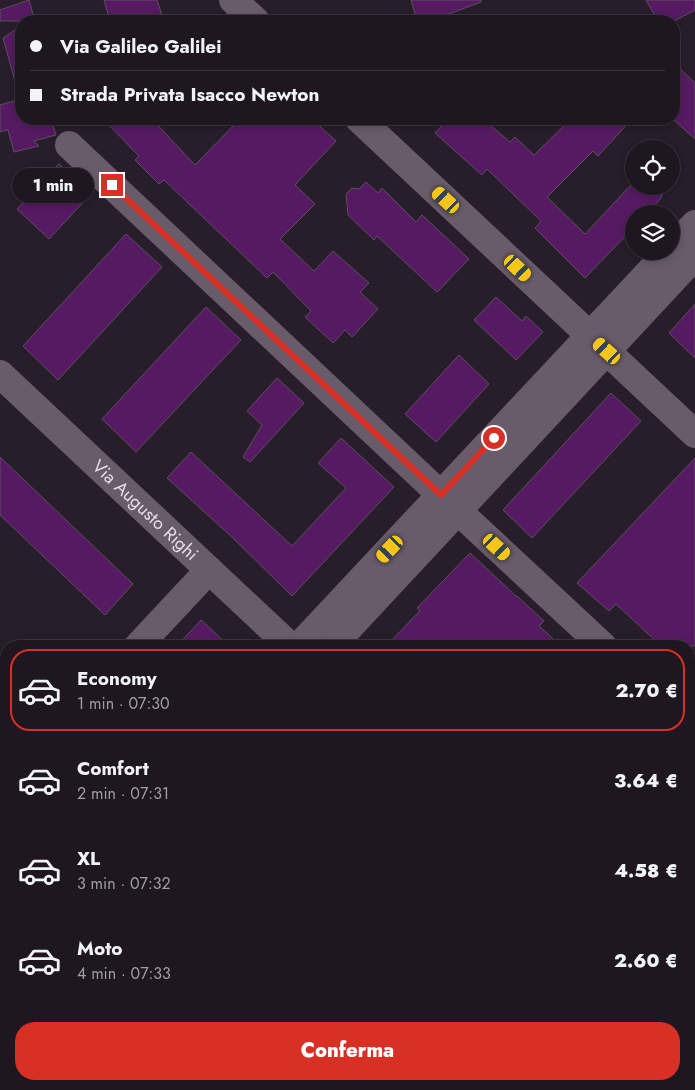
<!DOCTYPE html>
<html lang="it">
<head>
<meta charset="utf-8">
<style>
  :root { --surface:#1e1620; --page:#261f29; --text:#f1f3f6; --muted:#a19fa5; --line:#3c353e; --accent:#d93025 }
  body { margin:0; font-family:Jost,sans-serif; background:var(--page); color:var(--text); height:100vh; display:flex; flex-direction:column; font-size:19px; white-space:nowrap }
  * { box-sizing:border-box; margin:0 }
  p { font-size:16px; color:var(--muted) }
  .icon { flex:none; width:28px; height:28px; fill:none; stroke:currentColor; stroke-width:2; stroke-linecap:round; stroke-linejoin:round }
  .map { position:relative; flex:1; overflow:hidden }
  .panel { position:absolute; left:0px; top:640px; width:695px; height:450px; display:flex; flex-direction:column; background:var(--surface); border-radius:20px 20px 0 0; box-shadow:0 2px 8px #0003,0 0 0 1px var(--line) }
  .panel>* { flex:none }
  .hud { position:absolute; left:15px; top:15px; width:665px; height:110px; border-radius:20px; box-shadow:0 2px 8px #0003,0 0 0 1px var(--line); display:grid; align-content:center; height:110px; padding:0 15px; background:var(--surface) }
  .tools { position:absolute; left:625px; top:140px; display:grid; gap:10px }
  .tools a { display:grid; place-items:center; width:55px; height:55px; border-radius:50%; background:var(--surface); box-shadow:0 2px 8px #0003,0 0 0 1px var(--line); font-size:25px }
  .end { position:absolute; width:22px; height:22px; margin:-11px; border:6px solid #d93025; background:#fff; box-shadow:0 0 0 2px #fff }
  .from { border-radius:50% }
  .bubble { position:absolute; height:35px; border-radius:18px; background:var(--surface); box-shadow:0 2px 8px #0003,0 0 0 1px var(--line); font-size:16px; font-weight:800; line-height:35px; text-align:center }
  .car { position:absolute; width:15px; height:30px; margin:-15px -8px; border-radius:6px; box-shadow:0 0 4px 1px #0007; background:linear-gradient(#f5c518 24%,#345 0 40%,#f5c518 0 76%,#345 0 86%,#f5c518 0) }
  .hud b { display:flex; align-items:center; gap:18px; height:48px; font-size:19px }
  .hud b+b { border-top:1px solid var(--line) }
  .hud i { width:12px; height:12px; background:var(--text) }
  ul { padding:9px 0 0; list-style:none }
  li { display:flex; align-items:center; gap:15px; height:82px; margin:0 10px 8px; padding:0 5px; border:2px solid transparent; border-radius:20px }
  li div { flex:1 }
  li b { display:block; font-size:19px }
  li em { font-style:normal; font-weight:800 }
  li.selected { border-color:var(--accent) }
  li>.icon { width:45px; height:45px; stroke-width:1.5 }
  .primary-button { display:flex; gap:10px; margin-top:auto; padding:10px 15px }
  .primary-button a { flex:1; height:58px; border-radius:20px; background:var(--accent); color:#fff; font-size:20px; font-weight:800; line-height:58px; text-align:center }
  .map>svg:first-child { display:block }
  .building { fill:#561a62; stroke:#5c505f }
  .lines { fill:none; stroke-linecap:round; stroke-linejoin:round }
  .minor { stroke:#685b6a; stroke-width:28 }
  .route { stroke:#d93025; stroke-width:6 }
  .labels { text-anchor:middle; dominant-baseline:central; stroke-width:5; stroke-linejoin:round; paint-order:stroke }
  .street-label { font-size:18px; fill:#e4dde6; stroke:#281d2a }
</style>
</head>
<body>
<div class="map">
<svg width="695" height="1090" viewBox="0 0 695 1090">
  <rect width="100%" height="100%" fill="#281d2a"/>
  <path class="building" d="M 29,0 L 35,21 L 0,21 L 0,10 Z
    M 104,0 L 157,0 L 164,21 L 110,21 Z
    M 411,0 L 481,0 L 481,2 L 430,21 L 417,21 Z
    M 646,0 L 695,0 L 695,10 L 674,21 L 658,21 Z
    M 21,26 L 21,84 L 16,85 L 3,38 Z
    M 674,63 L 695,83 L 695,139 L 674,120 Z
    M 21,99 L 21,119 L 51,119 L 56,135 L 34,141 L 39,146 L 14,152 L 8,130 L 0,132 L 0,105 Z
    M 103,119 L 152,119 L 195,165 L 240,119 L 312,119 L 336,141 L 295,185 L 315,204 L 280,239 L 314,271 L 333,251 L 369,283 L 360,292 L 378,309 L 352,337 L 345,330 L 333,343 L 305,317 L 311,311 L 273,272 L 267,278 L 164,180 L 159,184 L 135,160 L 139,156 Z
    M 448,119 L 483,119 L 510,142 L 515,137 L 534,155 L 571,119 L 632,119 L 598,156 L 593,151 L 547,197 L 585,234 L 630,186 L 669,186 L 661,196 L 662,197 L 647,214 L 634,214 L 634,227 L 585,278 L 535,228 L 541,221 L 487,169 L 482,175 L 435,133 Z
    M 59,164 L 91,194 L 49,239 L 17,209 Z
    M 366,182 L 378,193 L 382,188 L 416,222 L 422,215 L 469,259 L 437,292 L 377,236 L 374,240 L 348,215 L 346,194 L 352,188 L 359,189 Z
    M 126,234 L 162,267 L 58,380 L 23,346 Z
    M 496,297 L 522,321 L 526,316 L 543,332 L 516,360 L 474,320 Z
    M 695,304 L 695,358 L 669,333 Z
    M 206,307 L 241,340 L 136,452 L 102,419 Z
    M 459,355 L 489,384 L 436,442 L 405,414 Z
    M 277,378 L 304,403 L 250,462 L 243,457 L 262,425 L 247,411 Z
    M 611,393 L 641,421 L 532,538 L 503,510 Z
    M 341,438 L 394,487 L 292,596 L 233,538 L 167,478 L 191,452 L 292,546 L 346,488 L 318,463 Z
    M 0,457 L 133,584 L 105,615 L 0,515 Z
    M 695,458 L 695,646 L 661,646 L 616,604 L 609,611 L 577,583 Z
    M 470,553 L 517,597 L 517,596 L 544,621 L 539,626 L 561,646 L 386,646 L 420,611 L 417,608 Z
    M 201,620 L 229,646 L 177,646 Z"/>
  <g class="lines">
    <g class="minor">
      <path d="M 233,0 L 256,21"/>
      <path d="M 359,119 L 695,434"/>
      <path d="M 69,145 L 441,495"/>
      <path d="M 671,249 L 695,224"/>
      <path id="s1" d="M 0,374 L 290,646"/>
      <path d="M 458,511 L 603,646"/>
      <path d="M 138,646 L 209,570"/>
      <path d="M 299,646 L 669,251"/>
      <path d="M 332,646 L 695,256"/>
      <path d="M 689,747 L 695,740"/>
      <path d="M 0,792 L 6,785"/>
      <path d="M 0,901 L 6,907"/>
      <path d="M 0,965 L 6,959"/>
      <path d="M 0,1002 L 6,996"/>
      <path d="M 689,1020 L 695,1026"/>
      <path d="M 195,1084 L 202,1090"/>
      <path d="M 375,1090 L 380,1084"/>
    </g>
  </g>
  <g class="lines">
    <path class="route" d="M 112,185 L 441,495 L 494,438"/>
  </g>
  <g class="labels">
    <g class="street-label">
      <text stroke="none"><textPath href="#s1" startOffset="199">Via Augusto Righi</textPath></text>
    </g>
  </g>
</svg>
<div class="tools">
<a><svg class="icon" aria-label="locate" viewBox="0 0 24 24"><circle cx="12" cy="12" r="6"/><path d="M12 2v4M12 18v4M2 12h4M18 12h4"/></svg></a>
<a><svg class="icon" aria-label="layers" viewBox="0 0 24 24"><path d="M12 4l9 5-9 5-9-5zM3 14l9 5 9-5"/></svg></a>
</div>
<i class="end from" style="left:494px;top:438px"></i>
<i class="end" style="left:112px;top:185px"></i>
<div class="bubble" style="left:12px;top:168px;width:82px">1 min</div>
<i class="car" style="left:446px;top:200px;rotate:313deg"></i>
<i class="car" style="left:518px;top:268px;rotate:133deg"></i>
<i class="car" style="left:607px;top:351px;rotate:312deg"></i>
<i class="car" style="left:497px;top:547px;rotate:133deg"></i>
<i class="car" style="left:390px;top:549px;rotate:223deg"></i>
<div class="hud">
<b><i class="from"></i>Via Galileo Galilei</b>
<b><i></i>Strada Privata Isacco Newton</b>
</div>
<section class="panel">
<ul>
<li class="selected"><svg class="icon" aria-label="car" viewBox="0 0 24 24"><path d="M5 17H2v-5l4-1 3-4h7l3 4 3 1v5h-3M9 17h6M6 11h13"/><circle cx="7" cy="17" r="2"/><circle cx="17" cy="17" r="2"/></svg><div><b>Economy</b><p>1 min · 07:30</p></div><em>2.70 €</em></li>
<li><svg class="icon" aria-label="car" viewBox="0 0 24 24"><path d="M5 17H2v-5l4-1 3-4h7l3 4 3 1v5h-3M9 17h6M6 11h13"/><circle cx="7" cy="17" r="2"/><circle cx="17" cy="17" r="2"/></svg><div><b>Comfort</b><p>2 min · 07:31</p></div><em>3.64 €</em></li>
<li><svg class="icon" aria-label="car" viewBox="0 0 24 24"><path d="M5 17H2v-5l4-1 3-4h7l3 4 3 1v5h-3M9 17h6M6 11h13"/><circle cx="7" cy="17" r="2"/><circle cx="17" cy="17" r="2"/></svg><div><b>XL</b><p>3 min · 07:32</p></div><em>4.58 €</em></li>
<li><svg class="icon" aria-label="car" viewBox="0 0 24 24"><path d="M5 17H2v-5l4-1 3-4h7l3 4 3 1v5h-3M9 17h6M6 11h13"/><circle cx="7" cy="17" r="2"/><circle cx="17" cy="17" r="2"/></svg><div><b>Moto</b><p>4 min · 07:33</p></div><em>2.60 €</em></li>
</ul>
<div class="primary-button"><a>Conferma</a></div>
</section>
</div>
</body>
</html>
